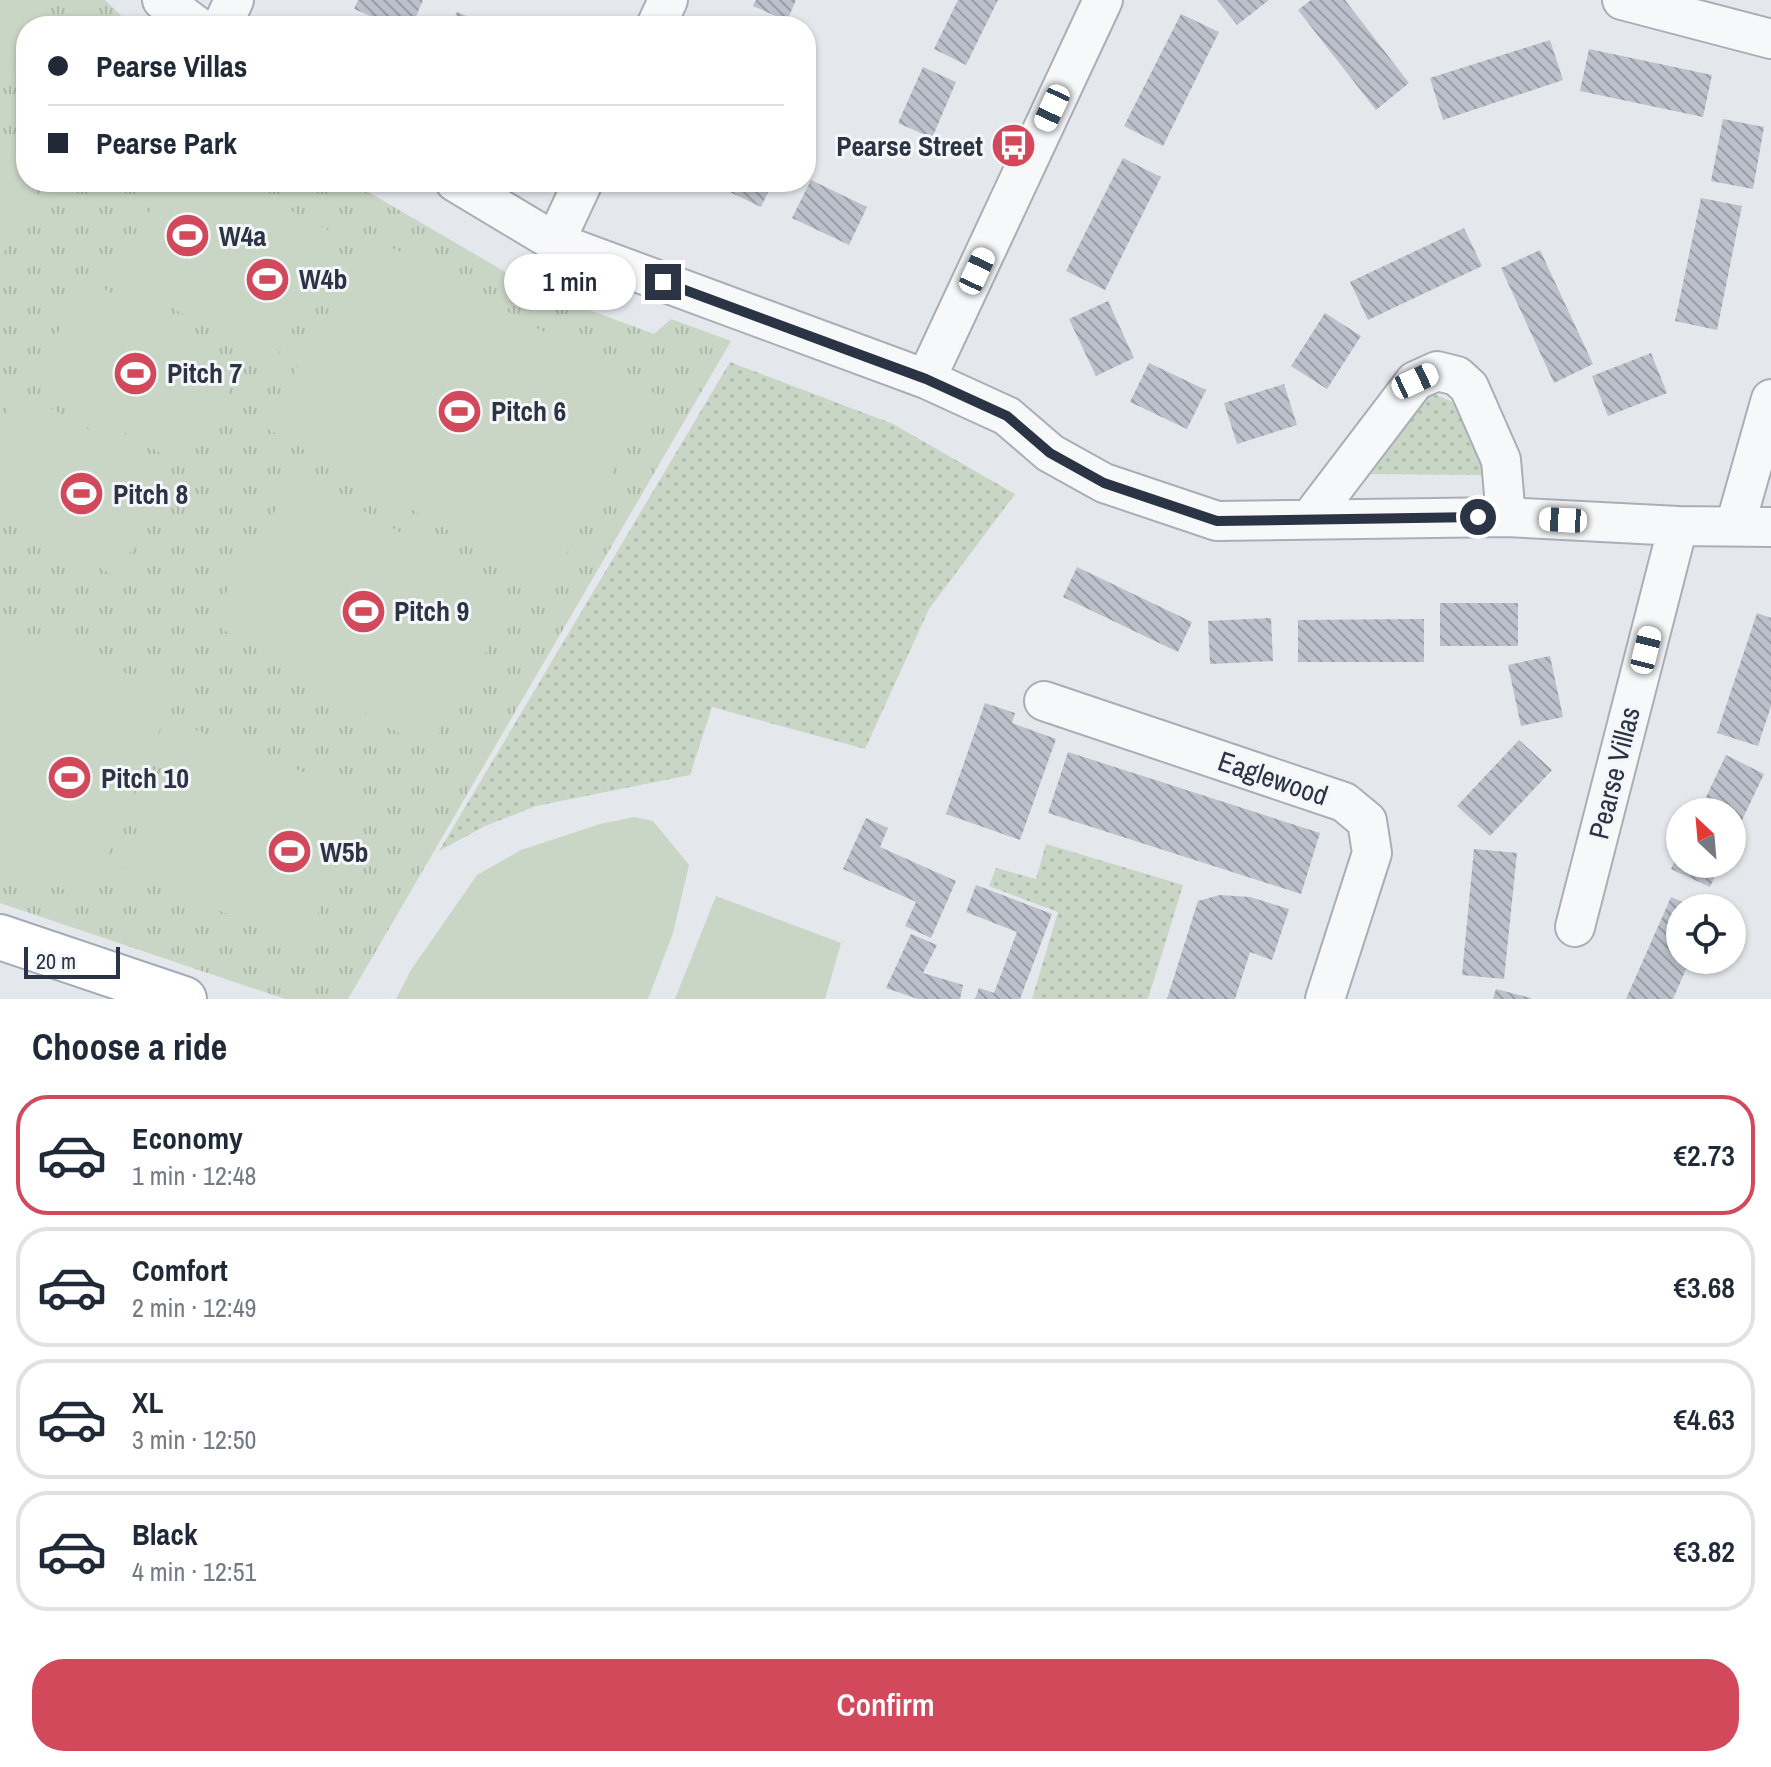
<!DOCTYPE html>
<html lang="en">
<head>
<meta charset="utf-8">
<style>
  :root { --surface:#fff; --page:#f2f2f3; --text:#1f2937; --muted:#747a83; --line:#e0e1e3; --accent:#d1495b }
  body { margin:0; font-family:"Archivo Narrow",sans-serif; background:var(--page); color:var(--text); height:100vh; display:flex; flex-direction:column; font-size:30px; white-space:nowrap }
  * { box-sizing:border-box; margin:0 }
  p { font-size:26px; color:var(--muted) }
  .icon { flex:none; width:44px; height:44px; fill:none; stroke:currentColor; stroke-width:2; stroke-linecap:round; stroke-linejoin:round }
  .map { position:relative; height:999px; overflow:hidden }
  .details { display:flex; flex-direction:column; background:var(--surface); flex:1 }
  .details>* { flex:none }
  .guide { position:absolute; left:16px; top:16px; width:800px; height:176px; border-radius:32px; box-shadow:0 2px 6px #0004; display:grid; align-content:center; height:176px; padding:0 32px; background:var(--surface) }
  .needle { width:52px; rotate:334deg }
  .buttons { position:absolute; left:1666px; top:798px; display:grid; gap:16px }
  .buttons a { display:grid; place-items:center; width:80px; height:80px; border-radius:50%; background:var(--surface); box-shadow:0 2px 6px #0004; font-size:40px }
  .scale { position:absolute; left:24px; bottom:20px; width:96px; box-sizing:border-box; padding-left:8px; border:4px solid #2b3445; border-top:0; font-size:22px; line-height:28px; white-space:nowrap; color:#2b3445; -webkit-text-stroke:6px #f4f6f9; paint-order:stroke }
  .end { position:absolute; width:36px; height:36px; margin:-18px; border:10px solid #2b3445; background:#fff; box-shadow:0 0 0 4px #fff }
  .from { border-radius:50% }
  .bubble { position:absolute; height:56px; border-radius:28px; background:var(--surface); box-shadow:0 2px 6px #0004; font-size:26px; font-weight:600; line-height:56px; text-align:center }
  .car { position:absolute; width:24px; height:48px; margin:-24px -12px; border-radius:10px; box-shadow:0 0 6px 2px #0007; background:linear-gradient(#fff 24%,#345 0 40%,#fff 0 76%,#345 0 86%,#fff 0) }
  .guide b { display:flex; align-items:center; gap:28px; height:76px; font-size:30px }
  .guide b+b { border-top:2px solid var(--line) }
  .guide i { width:20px; height:20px; background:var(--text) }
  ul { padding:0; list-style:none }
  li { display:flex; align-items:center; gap:24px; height:120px; margin:0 16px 12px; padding:0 16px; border:4px solid var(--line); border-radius:32px }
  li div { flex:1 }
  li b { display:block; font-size:30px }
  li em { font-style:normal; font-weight:600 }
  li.on { border-color:var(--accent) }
  li>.icon { width:72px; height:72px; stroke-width:1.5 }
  h2 { padding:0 32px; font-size:36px; line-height:96px }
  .button { display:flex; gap:16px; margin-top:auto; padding:16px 32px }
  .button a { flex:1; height:92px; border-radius:32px; background:var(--accent); color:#fff; font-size:32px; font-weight:600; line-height:92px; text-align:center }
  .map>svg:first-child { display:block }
  .grass { fill:url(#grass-dots) }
  .park { fill:url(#park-tufts) }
  .pitch { fill:#c9d6c5 }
  .building { fill:url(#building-back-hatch) }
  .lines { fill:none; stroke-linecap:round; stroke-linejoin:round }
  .minor-casing { stroke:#a9aeb7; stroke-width:42 }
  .major-casing { stroke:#a3abb8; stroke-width:48 }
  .minor { stroke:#f7f8fa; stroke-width:38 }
  .major { stroke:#fff; stroke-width:44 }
  .route { stroke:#2b3445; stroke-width:10 }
  .labels { text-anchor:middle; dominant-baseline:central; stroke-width:6; stroke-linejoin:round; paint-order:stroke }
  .poi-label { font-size:28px; font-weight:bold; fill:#2b3445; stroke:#f4f6f9; text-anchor:start }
  .street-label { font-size:28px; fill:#2b3445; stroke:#f4f6f9 }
</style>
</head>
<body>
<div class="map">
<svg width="1771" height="999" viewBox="0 0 1771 999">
  <defs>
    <pattern id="grass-dots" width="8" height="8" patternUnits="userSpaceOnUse" patternTransform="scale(2)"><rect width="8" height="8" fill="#c9d6c5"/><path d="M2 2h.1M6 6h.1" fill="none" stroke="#adb8ab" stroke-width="1.8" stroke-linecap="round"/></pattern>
    <pattern id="park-tufts" width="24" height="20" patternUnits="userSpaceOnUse" patternTransform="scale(2)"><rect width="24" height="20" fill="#c9d6c5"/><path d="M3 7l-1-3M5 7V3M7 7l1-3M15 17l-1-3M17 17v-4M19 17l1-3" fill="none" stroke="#adb8ab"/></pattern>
    <pattern id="building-back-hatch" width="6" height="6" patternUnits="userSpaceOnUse" patternTransform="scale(2)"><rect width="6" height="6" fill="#bbc0ca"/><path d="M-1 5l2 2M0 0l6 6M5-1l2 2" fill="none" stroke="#989da6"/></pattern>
  </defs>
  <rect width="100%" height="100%" fill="#e4e7ec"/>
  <path class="grass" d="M 730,362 L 893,424 L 1015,494 L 929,609 L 865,749 L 712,707 L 690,775 L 536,806 L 485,826 L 439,851 Z
    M 1434,394 L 1458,404 L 1490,475 L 1355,474 L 1428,396 Z
    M 1046,844 L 1183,885 L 1148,999 L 1032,999 L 1058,912 L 989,886 L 996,868 L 1036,879 Z"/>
  <path class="park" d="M 0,0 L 105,0 L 132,26 L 26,26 L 26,182 L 351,182 L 538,291 L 654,334 L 671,319 L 731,341 L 348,999 L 285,999 L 0,903 Z"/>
  <path class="pitch" d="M 0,0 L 44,0 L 30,26 L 26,26 L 26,34 L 0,83 Z
    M 0,151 L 26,165 L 26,182 L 40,182 L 0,260 Z
    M 166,182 L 238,182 L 342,238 L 273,363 L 114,276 Z
    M 371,236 L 656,394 L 548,586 L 264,427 Z
    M 88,280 L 242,367 L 185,467 L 31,379 Z
    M 19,390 L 173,478 L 116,577 L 0,511 L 0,423 Z
    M 298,472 L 516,601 L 428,750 L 209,621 Z
    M 0,622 L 175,693 L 90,900 L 0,863 Z
    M 180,724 L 364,796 L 306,944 L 122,873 Z
    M 634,817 L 653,821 L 689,865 L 673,933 L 648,999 L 396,999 L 411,970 L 477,875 L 521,850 L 600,824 Z
    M 716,896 L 841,943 L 825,999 L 675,999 Z"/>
  <path class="building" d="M 358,0 L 423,0 L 412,26 L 394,26 L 354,9 Z
    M 756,0 L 796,0 L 787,21 L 753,6 Z
    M 958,0 L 998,0 L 966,65 L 934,49 Z
    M 1217,0 L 1269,0 L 1237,25 Z
    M 1311,0 L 1345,0 L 1409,83 L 1376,110 L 1298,10 Z
    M 457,12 L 471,18 L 468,26 L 451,26 Z
    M 1181,14 L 1219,32 L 1163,146 L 1124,126 Z
    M 1550,40 L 1563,80 L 1443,120 L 1430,78 Z
    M 1589,49 L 1712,75 L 1703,117 L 1580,91 Z
    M 923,67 L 956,82 L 932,138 L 898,123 Z
    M 1723,119 L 1764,127 L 1753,189 L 1711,181 Z
    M 1123,158 L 1161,177 L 1105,290 L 1066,271 Z
    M 811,180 L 867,207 L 849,245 L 792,218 Z
    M 709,182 L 773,182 L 761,207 Z
    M 1701,198 L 1742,206 L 1717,330 L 1675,321 Z
    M 1464,228 L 1482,266 L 1368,320 L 1350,282 Z
    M 1540,250 L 1593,364 L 1554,383 L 1501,268 Z
    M 1108,301 L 1134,358 L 1096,376 L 1069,319 Z
    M 1325,313 L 1361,336 L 1327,389 L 1291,366 Z
    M 1651,353 L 1667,393 L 1608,416 L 1592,376 Z
    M 1149,363 L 1206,390 L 1187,429 L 1130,402 Z
    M 1284,384 L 1297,425 L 1237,444 L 1224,403 Z
    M 1077,567 L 1192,622 L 1178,652 L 1063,597 Z
    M 1440,603 L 1518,603 L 1518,646 L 1440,646 Z
    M 1757,613 L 1771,618 L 1771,706 L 1758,746 L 1717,733 Z
    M 1271,618 L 1273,661 L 1210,664 L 1208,621 Z
    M 1424,619 L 1424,662 L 1298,662 L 1298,620 Z
    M 1550,656 L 1563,717 L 1521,726 L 1508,665 Z
    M 985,703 L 1015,713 L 1012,723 L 1056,739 L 1020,840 L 946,814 Z
    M 1519,740 L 1552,770 L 1490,836 L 1457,806 Z
    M 1068,752 L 1320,833 L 1301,894 L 1048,813 Z
    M 1726,755 L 1764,774 L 1732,841 L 1732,812 L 1699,812 Z
    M 866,818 L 888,828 L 880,847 L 956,881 L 931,938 L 905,926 L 916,902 L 843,869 Z
    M 1474,849 L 1517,853 L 1504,979 L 1462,975 Z
    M 1680,851 L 1680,864 L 1721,864 L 1710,887 L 1671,869 Z
    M 976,885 L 1052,914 L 1020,999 L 975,999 L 979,988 L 994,993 L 1017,932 L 966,912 Z
    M 1220,895 L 1250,897 L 1289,909 L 1272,960 L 1250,952 L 1235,999 L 1167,999 L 1198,901 Z
    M 1671,897 L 1696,908 L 1680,908 L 1680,960 L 1690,960 L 1673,999 L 1626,999 Z
    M 911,934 L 937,945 L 923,973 L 963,985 L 960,999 L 918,999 L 886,988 Z
    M 1496,989 L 1531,998 L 1531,999 L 1493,999 Z"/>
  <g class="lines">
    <defs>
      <path id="minor" d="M 162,0 L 197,26
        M 1622,0 L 1771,39
        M 222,26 L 234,0
        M 656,26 L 668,0
        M 455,182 L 555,242 L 926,379 L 1007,416 L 1050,453 L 1104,483 L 1217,521 L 1506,517 L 1678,526 L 1771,527
        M 555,242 L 583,182
        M 926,379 L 1103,0
        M 1310,519 L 1415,381 L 1437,371 L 1457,376 L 1469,387 L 1501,460 L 1506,517
        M 1735,526 L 1771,399
        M 1044,701 L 1344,802 L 1367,821 L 1372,853 L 1325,999
        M 1575,927 L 1678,526"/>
      <path id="major" d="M 0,937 L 184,999"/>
    </defs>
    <use href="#minor" class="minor-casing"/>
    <use href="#major" class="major-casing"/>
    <use href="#minor" class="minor"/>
    <use href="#major" class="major"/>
  </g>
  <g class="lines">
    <path class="route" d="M 663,282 L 926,379 L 1007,416 L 1050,453 L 1104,483 L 1217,521 L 1478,517"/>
  </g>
  <defs>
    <symbol id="bus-disc" viewBox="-11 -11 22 22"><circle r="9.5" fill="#d1495b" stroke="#f4f6f9"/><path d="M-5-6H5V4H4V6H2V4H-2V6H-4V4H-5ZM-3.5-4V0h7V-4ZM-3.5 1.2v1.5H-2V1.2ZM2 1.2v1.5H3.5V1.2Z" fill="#fff"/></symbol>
    <symbol id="stadium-disc" viewBox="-11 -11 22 22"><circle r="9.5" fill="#d1495b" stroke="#f4f6f9"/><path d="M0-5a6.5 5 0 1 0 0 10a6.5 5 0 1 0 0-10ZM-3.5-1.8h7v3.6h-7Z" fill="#fff"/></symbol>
  </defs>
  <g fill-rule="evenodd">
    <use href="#bus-disc" x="988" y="120" width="51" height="51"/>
    <use href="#stadium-disc" x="162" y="210" width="51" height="51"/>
    <use href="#stadium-disc" x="242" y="254" width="51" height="51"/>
    <use href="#stadium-disc" x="110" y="348" width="51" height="51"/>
    <use href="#stadium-disc" x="434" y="386" width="51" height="51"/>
    <use href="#stadium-disc" x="56" y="468" width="51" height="51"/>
    <use href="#stadium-disc" x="338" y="586" width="51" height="51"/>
    <use href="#stadium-disc" x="44" y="752" width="51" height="51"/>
    <use href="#stadium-disc" x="264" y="826" width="51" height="51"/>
  </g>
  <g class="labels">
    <g class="poi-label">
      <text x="983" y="146" text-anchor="end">Pearse Street</text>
      <text x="219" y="236">W4a</text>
      <text x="299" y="279">W4b</text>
      <text x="167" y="373">Pitch 7</text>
      <text x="491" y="411">Pitch 6</text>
      <text x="113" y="494">Pitch 8</text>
      <text x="394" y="611">Pitch 9</text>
      <text x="101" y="778">Pitch 10</text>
      <text x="320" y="852">W5b</text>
    </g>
    <g class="street-label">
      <text transform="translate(1614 773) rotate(-76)">Pearse Villas</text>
      <text transform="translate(1273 778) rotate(19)">Eaglewood</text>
    </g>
  </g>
</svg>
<div class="buttons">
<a><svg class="needle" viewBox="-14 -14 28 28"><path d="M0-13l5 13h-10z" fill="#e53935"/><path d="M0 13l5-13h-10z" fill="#747a83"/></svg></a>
<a><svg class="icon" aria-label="locate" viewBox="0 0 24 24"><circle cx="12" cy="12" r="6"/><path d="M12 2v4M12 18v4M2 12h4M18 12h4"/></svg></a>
</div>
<div class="scale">20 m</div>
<i class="end from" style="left:1478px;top:517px"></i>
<i class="end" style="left:663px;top:282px"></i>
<div class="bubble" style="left:504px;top:254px;width:132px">1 min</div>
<i class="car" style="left:1052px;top:108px;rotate:205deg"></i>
<i class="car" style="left:977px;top:271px;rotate:25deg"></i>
<i class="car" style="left:1415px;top:381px;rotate:65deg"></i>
<i class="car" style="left:1563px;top:520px;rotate:273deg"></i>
<i class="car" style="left:1646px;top:650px;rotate:14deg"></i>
<div class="guide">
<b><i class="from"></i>Pearse Villas</b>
<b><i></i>Pearse Park</b>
</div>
</div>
<section class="details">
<h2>Choose a ride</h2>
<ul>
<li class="on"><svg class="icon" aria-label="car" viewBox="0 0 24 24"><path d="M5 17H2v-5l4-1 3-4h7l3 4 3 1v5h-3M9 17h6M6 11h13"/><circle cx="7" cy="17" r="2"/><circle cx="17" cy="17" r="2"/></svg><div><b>Economy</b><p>1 min · 12:48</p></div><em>€2.73</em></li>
<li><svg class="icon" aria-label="car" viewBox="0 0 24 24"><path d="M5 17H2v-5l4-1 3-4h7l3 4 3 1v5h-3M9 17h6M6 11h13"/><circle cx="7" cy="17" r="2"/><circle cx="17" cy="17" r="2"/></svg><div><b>Comfort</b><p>2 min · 12:49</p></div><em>€3.68</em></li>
<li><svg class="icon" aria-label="car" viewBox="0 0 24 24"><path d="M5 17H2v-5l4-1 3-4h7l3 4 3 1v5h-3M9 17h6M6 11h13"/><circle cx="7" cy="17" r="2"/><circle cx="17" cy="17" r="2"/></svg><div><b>XL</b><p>3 min · 12:50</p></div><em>€4.63</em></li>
<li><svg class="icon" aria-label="car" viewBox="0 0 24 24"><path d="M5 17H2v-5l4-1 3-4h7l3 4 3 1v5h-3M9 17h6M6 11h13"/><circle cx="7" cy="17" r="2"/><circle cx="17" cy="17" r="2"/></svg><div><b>Black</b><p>4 min · 12:51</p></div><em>€3.82</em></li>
</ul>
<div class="button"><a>Confirm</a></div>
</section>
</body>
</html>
